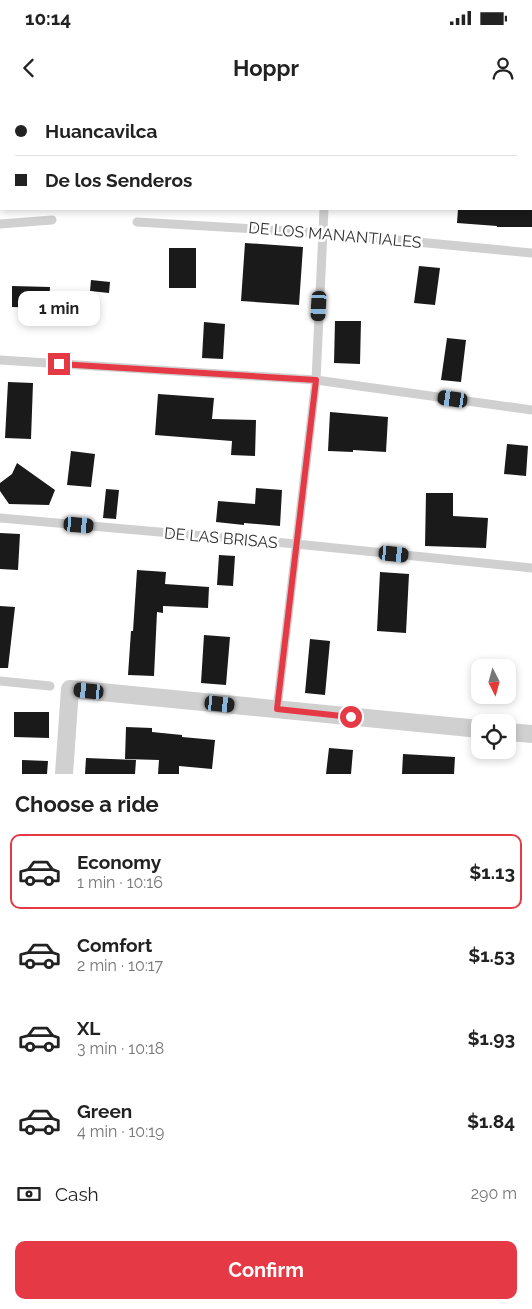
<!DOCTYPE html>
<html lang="en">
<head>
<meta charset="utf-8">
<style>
  :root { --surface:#fff; --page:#f2f2f2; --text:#222; --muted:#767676; --line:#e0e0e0; --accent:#e63946 }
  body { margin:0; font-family:Raleway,sans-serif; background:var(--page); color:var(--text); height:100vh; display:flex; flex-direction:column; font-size:19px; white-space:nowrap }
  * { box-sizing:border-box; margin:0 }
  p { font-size:16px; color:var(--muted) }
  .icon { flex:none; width:28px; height:28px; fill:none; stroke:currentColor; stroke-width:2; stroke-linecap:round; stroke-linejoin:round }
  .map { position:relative; height:674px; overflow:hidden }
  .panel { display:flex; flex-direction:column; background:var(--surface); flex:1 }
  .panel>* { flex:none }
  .hud { position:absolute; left:0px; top:0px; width:532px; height:110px; box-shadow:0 2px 8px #0003; display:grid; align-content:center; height:110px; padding:0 15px; background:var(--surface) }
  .needle { width:32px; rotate:174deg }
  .buttons { position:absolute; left:471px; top:559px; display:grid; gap:10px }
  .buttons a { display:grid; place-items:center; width:45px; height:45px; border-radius:10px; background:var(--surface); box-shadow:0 2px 8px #0003; font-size:25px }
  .end { position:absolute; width:22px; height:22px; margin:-11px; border:6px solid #e63946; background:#fff; box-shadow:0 0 0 2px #fff }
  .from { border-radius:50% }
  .bubble { position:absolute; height:35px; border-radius:10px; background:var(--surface); box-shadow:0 2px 8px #0003; font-size:16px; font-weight:700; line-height:35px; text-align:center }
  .car { position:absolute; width:15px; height:30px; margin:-15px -8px; border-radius:6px; box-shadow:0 0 4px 1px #0007; background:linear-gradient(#222 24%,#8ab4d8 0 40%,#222 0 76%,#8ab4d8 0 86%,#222 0) }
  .hud b { display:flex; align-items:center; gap:18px; height:48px; font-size:19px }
  .hud b+b { border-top:1px solid var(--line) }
  .hud i { width:12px; height:12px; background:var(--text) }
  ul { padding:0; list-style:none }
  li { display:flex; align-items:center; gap:15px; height:75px; margin:0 10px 8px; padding:0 5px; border:2px solid transparent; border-radius:10px }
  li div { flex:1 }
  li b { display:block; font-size:19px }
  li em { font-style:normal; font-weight:700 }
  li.selected { border-color:var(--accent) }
  li>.icon { width:45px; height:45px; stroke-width:1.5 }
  h2 { padding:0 15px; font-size:22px; line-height:60px }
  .pay { display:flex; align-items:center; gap:12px; height:55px; padding:0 15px; font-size:19px }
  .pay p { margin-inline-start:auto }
  .button { display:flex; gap:10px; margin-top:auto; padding:10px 15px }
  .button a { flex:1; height:58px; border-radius:10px; background:var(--accent); color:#fff; font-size:20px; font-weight:700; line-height:58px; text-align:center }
  .status { display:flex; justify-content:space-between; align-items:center; height:35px; padding:0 25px; background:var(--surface); direction:ltr }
  .status svg { height:14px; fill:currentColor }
  header { display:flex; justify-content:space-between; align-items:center; height:65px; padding:0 15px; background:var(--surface); font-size:22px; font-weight:700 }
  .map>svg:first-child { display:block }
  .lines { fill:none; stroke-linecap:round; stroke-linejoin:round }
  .stream { stroke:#cfe2ee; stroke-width:4.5 }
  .building { fill:#1a1a1a }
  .lane { stroke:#d0d0d0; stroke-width:9 }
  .street { stroke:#d0d0d0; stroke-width:18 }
  .route { stroke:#e63946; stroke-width:6 }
  .labels { text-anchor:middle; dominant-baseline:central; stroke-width:5; stroke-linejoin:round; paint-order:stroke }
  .street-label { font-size:16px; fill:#333; stroke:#fff }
</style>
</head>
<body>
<div class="status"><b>10:14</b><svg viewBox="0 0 49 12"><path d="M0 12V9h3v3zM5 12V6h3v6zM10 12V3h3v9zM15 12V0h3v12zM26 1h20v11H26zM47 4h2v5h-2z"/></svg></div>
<header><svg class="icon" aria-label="back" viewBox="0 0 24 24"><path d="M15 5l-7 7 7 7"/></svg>Hoppr<svg class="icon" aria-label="person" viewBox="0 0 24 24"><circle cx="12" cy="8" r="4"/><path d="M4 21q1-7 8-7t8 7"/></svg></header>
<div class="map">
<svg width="532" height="674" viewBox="0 0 532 674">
  <rect width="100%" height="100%" fill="#fff"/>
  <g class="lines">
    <path class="stream" d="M 137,1 L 138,0
      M 0,38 L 1,37"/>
  </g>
  <path class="building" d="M 458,109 L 532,109 L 532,127 L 497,127 L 497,126 L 457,123 Z
    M 245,143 L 303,147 L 299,205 L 241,201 Z
    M 169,148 L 196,148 L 196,188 L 169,188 Z
    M 419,166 L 440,168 L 435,205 L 414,203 Z
    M 91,180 L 110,182 L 109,193 L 90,191 Z
    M 12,186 L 50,187 L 49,208 L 12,207 Z
    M 335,221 L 361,221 L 360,264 L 334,263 Z
    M 204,222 L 225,224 L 223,259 L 202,258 Z
    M 447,238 L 466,240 L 461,282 L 441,280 Z
    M 8,282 L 33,283 L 31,339 L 5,338 Z
    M 158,294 L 214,298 L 212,319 L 256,320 L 255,356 L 231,355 L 232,341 L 155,335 Z
    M 330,312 L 388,317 L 386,352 L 353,350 L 353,352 L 328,351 Z
    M 507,344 L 528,346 L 526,376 L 504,374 Z
    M 71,351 L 95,354 L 91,387 L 67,385 Z
    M 17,363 L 55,390 L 49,405 L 9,404 L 0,391 L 0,383 L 12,374 Z
    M 256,388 L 282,390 L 280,426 L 244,423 L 244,425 L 216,422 L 218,401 L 255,404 Z
    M 106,389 L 119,390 L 116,419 L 103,418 Z
    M 426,393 L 453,393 L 453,416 L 488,418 L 486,448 L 425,446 Z
    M 0,433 L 20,434 L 18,470 L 0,469 Z
    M 219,455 L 235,456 L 233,486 L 217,485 Z
    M 137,470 L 166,472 L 165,484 L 209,487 L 208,508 L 163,506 L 163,513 L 157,512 L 154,576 L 128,575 L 131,531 L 133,531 Z
    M 380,472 L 409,474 L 406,533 L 377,531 Z
    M 0,506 L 15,507 L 8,568 L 0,568 Z
    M 204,535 L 230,537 L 226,585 L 201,583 Z
    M 310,539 L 330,541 L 325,595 L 305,593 Z
    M 14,612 L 49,612 L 49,638 L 14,637 Z
    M 126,627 L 152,628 L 152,632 L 182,635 L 182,637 L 215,640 L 212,669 L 179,666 L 179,674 L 158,674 L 159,660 L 125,659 Z
    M 329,648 L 353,650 L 351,674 L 326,674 Z
    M 403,654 L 455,657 L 454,674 L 402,674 Z
    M 86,658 L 136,660 L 135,674 L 85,674 Z
    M 22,660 L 48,661 L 47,674 L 22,674 Z"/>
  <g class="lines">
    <path class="lane" d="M 330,1 L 330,0
      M 137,122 L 323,133 L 532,153
      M 0,124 L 52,120
      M 0,260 L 316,280 L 532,310
      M 0,418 L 296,444 L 532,468
      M 0,581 L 50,586
      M 277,609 L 316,280 L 324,109"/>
    <path class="street" d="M 508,632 L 532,634
      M 64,674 L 70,589 L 480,629"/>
  </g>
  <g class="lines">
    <path class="route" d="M 59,264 L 316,280 L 277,609 L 351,617"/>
  </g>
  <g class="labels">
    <g class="street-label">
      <text transform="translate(335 135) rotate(5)">DE LOS MANANTIALES</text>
      <text transform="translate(221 438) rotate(5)">DE LAS BRISAS</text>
    </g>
  </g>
</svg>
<div class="buttons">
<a><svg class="needle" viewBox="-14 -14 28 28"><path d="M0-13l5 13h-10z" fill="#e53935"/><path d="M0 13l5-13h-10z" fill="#767676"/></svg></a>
<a><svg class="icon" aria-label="locate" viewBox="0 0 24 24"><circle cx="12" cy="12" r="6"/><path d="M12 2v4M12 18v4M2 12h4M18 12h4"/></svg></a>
</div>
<i class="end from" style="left:351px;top:617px"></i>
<i class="end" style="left:59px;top:264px"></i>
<div class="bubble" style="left:18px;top:191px;width:82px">1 min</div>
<i class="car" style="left:319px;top:206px;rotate:183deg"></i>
<i class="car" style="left:453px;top:299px;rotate:278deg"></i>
<i class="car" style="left:79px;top:425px;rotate:95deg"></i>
<i class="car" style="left:394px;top:454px;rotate:96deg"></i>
<i class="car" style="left:89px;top:591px;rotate:276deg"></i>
<i class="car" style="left:220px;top:604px;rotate:96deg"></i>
<div class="hud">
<b><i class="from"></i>Huancavilca</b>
<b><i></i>De los Senderos</b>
</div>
</div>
<section class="panel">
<h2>Choose a ride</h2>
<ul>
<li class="selected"><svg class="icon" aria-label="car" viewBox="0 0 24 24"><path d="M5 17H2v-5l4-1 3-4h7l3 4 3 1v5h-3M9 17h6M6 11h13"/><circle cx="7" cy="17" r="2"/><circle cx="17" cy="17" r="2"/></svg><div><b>Economy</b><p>1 min · 10:16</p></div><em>$1.13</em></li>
<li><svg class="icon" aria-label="car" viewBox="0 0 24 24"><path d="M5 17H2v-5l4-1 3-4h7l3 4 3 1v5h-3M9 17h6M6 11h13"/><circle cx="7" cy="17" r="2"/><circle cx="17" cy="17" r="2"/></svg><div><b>Comfort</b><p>2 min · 10:17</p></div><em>$1.53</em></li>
<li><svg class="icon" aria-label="car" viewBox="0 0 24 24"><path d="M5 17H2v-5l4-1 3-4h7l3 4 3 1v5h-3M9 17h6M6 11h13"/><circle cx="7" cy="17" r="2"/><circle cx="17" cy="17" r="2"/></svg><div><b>XL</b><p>3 min · 10:18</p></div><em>$1.93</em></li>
<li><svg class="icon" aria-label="car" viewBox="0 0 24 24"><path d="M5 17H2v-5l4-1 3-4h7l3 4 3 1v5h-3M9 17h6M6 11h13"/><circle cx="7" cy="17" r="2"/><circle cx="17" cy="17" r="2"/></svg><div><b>Green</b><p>4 min · 10:19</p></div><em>$1.84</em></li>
</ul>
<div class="pay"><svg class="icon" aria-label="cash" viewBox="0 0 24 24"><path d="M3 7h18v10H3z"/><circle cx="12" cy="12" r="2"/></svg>Cash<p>290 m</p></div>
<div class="button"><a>Confirm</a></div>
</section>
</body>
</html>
